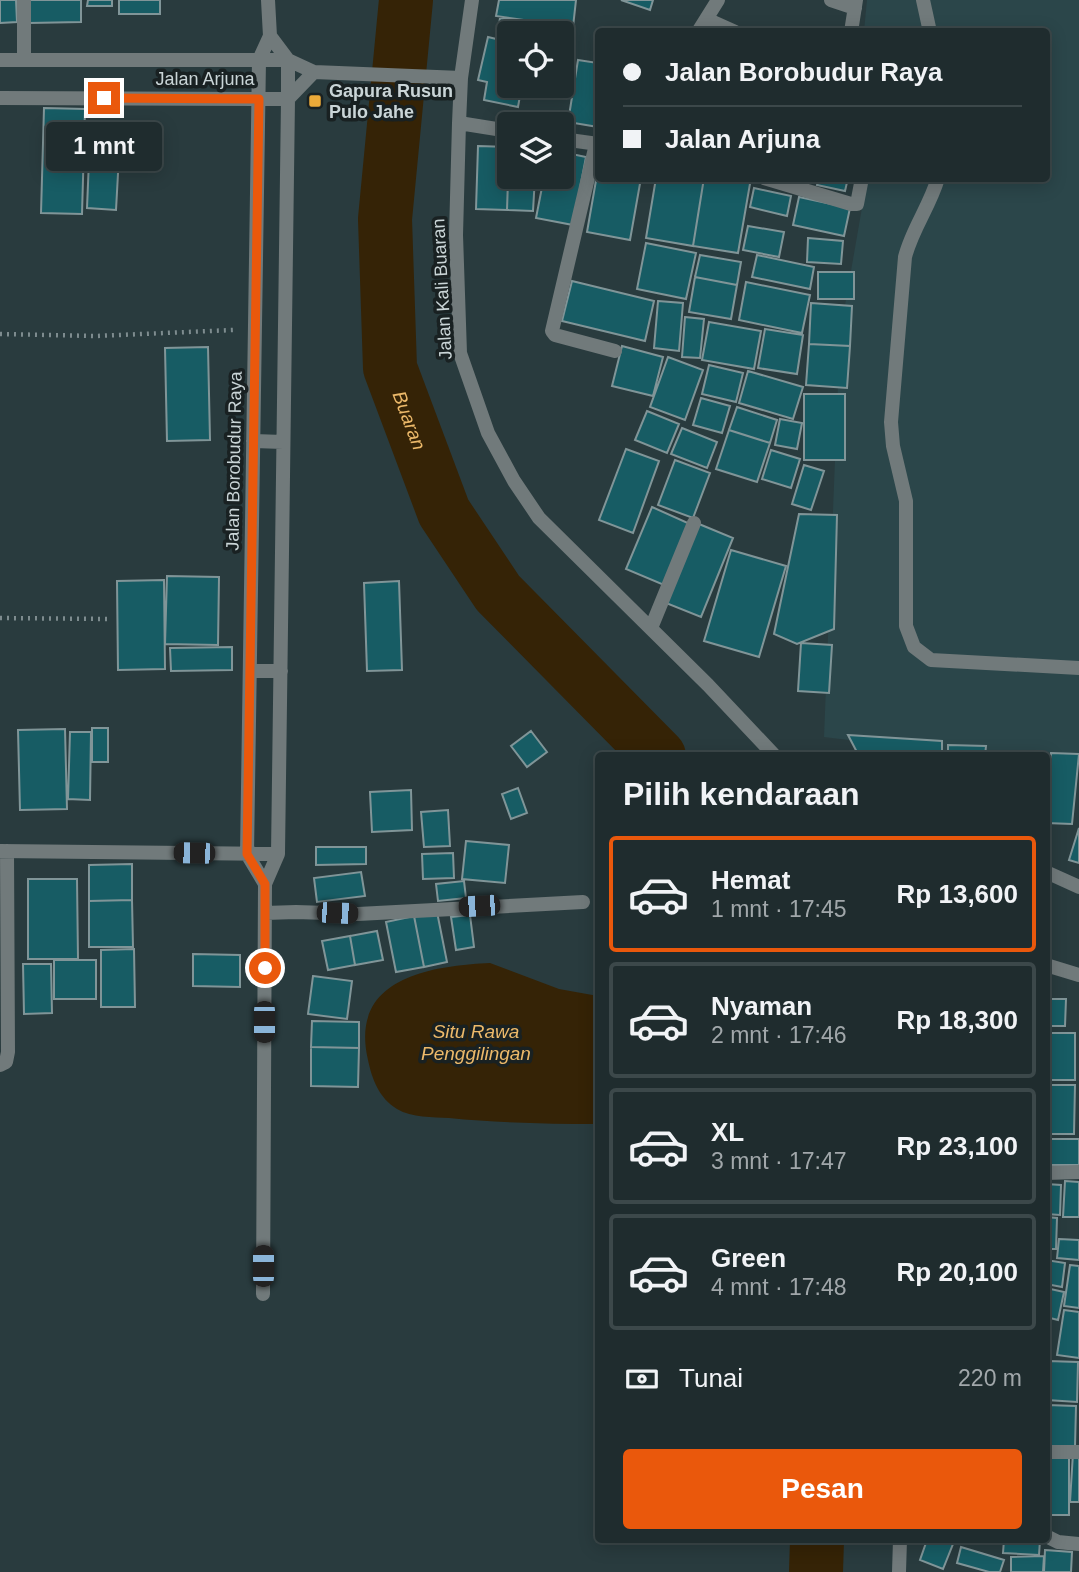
<!DOCTYPE html>
<html lang="id">
<head>
<meta charset="utf-8">
<style>
  :root { --surface:#1f2c2e; --page:#2c383a; --text:#f1f3f6; --muted:#a1a7aa; --line:#3c484a; --accent:#ea580c }
  body { margin:0; font-family:Helvetica,sans-serif; background:var(--page); color:var(--text); height:100vh; display:flex; flex-direction:column; font-size:26px; white-space:nowrap }
  * { box-sizing:border-box; margin:0 }
  p { font-size:23px; color:var(--muted) }
  .icon { flex:none; width:38px; height:38px; fill:none; stroke:currentColor; stroke-width:2; stroke-linecap:round; stroke-linejoin:round }
  .map { position:relative; flex:1; overflow:hidden }
  .side { position:absolute; left:595px; top:752px; width:455px; height:791px; display:flex; flex-direction:column; background:var(--surface); border-radius:7px; box-shadow:0 4px 18px #0003,0 0 0 2px var(--line) }
  .side>* { flex:none }
  .top-card { position:absolute; left:595px; top:28px; width:455px; height:154px; border-radius:7px; box-shadow:0 4px 18px #0003,0 0 0 2px var(--line); display:grid; align-content:center; height:154px; padding:0 28px; background:var(--surface) }
  .controls { position:absolute; left:497px; top:21px; display:grid; gap:14px }
  .controls a { display:grid; place-items:center; width:77px; height:77px; border-radius:7px; background:var(--surface); box-shadow:0 4px 18px #0003,0 0 0 2px var(--line); font-size:35px }
  .end { position:absolute; width:32px; height:32px; margin:-16px; border:9px solid #ea580c; background:#fff; box-shadow:0 0 0 4px #fff }
  .from { border-radius:50% }
  .bubble { position:absolute; height:49px; border-radius:7px; background:var(--surface); box-shadow:0 4px 18px #0003,0 0 0 2px var(--line); font-size:23px; font-weight:600; line-height:49px; text-align:center }
  .car { position:absolute; width:21px; height:42px; margin:-21px -10px; border-radius:9px; box-shadow:0 0 5px 2px #0007; background:linear-gradient(#222 24%,#8ab4d8 0 40%,#222 0 76%,#8ab4d8 0 86%,#222 0) }
  .top-card b { display:flex; align-items:center; gap:24px; height:66px; font-size:26px }
  .top-card b+b { border-top:2px solid var(--line) }
  .top-card i { width:18px; height:18px; background:var(--text) }
  ul { padding:0; list-style:none }
  li { display:flex; align-items:center; gap:21px; height:116px; margin:0 14px 10px; padding:0 14px; border:4px solid var(--line); border-radius:7px }
  li div { flex:1 }
  li b { display:block; font-size:26px }
  li em { font-style:normal; font-weight:600 }
  li.selected { border-color:var(--accent) }
  li>.icon { width:63px; height:63px; stroke-width:1.5 }
  h2 { padding:0 28px; font-size:32px; line-height:84px }
  .pay { display:flex; align-items:center; gap:18px; height:77px; padding:0 28px; font-size:26px }
  .pay p { margin-inline-start:auto }
  .primary-button { display:flex; gap:14px; margin-top:auto; padding:14px 28px }
  .primary-button a { flex:1; height:80px; border-radius:7px; background:var(--accent); color:#fff; font-size:28px; font-weight:600; line-height:80px; text-align:center }
  .map>svg:first-child { display:block }
  .built { fill:#2b464a }
  .water { fill:#352306 }
  .lines { fill:none; stroke-linecap:round; stroke-linejoin:round }
  .river { stroke:#352306; stroke-width:54 }
  .building { fill:#175c64; stroke:#809598; stroke-width:2 }
  .path { stroke:#7e8c8f; stroke-width:4.5; stroke-dasharray:2 5; stroke-linecap:butt }
  .lane { stroke:#717a7b; stroke-width:14 }
  .street { stroke:#717a7b; stroke-width:14 }
  .route { stroke:#ea580c; stroke-width:9 }
  .poi-dot { fill:#ebaa39; stroke:#192122; stroke-width:2.5 }
  .labels { text-anchor:middle; dominant-baseline:central; stroke-width:7; stroke-linejoin:round; paint-order:stroke }
  .street-label { font-size:18px; fill:#cad5d7; stroke:#192122 }
  .poi-label { font-size:18px; font-weight:bold; fill:#cad5d7; stroke:#192122; text-anchor:start }
  .water-label { font-size:19px; font-style:italic; fill:#ecb96a; stroke:#192122 }
</style>
</head>
<body>
<div class="map">
<svg width="1079" height="1572" viewBox="0 0 1079 1572">
  <rect width="100%" height="100%" fill="#293b3e"/>
  <path class="built" d="M 867,0 L 1079,0 L 1079,759 L 946,752 L 824,737 L 840,334 L 867,179 L 1046,178 L 1046,32 L 864,31 Z"/>
  <path class="water" d="M 490,963 L 559,989 L 598,996 L 598,1124 C 549,1124 499,1123 449,1118 C 433,1117 412,1118 397,1109 C 379,1098 372,1079 368,1060 C 349,979 428,966 490,963 Z"/>
  <g class="lines">
    <g class="river">
      <path id="s1" d="M 406,0 L 385,219 L 390,368 L 444,512 L 498,593 L 659,756"/>
      <path d="M 816,1572 L 817,1540"/>
    </g>
  </g>
  <path class="building" d="M 0,0 L 16,0 L 17,22 L 0,23 Z
    M 29,0 L 81,0 L 81,22 L 29,23 Z
    M 88,0 L 112,0 L 112,6 L 87,6 Z
    M 119,0 L 160,0 L 160,14 L 119,14 Z
    M 499,0 L 576,0 L 573,27 L 496,16 Z
    M 621,0 L 653,0 L 650,10 Z
    M 500,18 L 566,29 L 562,49 L 562,33 L 509,33 L 509,40 L 497,38 Z
    M 488,37 L 509,42 L 509,86 L 562,86 L 562,54 L 571,56 L 563,88 L 521,90 L 518,107 L 484,100 L 487,82 L 478,80 Z
    M 578,60 L 598,63 L 598,127 L 568,122 Z
    M 44,108 L 85,109 L 82,214 L 41,213 Z
    M 90,136 L 120,137 L 116,210 L 87,208 Z
    M 478,146 L 509,147 L 507,210 L 476,209 Z
    M 509,152 L 509,177 L 535,177 L 533,211 L 507,210 Z
    M 562,152 L 586,157 L 573,225 L 536,218 L 544,177 L 562,177 Z
    M 598,169 L 598,178 L 641,178 L 630,240 L 587,232 Z
    M 656,178 L 704,178 L 693,246 L 646,238 Z
    M 704,178 L 751,178 L 738,253 L 693,246 Z
    M 819,178 L 848,178 L 845,191 L 817,185 Z
    M 754,188 L 791,196 L 787,216 L 750,207 Z
    M 799,197 L 850,208 L 844,236 L 793,225 Z
    M 748,226 L 784,232 L 779,257 L 743,250 Z
    M 808,238 L 843,241 L 841,264 L 807,262 Z
    M 646,243 L 696,253 L 686,299 L 637,289 Z
    M 700,255 L 741,262 L 737,285 L 695,277 Z
    M 757,255 L 814,267 L 810,289 L 752,277 Z
    M 818,272 L 854,272 L 854,299 L 818,299 Z
    M 695,277 L 737,285 L 731,319 L 689,312 Z
    M 572,281 L 654,301 L 645,341 L 562,321 Z
    M 746,282 L 810,295 L 802,333 L 739,320 Z
    M 658,301 L 683,303 L 679,351 L 654,348 Z
    M 811,303 L 852,306 L 850,346 L 809,344 Z
    M 685,317 L 704,319 L 700,358 L 682,357 Z
    M 709,322 L 761,331 L 754,369 L 702,360 Z
    M 765,329 L 803,335 L 797,374 L 758,368 Z
    M 809,344 L 850,346 L 847,388 L 806,385 Z
    M 622,346 L 663,357 L 653,396 L 612,386 Z
    M 208,347 L 210,440 L 167,441 L 165,348 Z
    M 668,357 L 703,370 L 685,420 L 650,407 Z
    M 709,365 L 743,373 L 736,402 L 702,394 Z
    M 748,371 L 803,387 L 793,419 L 739,403 Z
    M 804,394 L 845,394 L 845,460 L 804,460 Z
    M 701,398 L 730,406 L 722,433 L 693,425 Z
    M 737,407 L 777,420 L 770,443 L 729,430 Z
    M 647,411 L 679,424 L 667,453 L 635,440 Z
    M 780,419 L 802,423 L 797,449 L 775,445 Z
    M 682,428 L 717,442 L 707,468 L 671,454 Z
    M 729,430 L 770,443 L 757,482 L 716,469 Z
    M 626,449 L 659,461 L 633,533 L 599,520 Z
    M 771,450 L 800,459 L 791,488 L 762,479 Z
    M 675,460 L 710,473 L 693,518 L 658,505 Z
    M 804,465 L 824,471 L 811,510 L 792,504 Z
    M 652,507 L 690,524 L 664,585 L 626,569 Z
    M 799,514 L 837,515 L 834,629 L 797,644 L 774,634 Z
    M 699,524 L 733,538 L 701,617 L 666,603 Z
    M 731,550 L 786,566 L 759,657 L 704,641 Z
    M 167,576 L 219,577 L 218,645 L 165,644 Z
    M 164,580 L 165,669 L 118,670 L 117,581 Z
    M 399,581 L 402,670 L 367,671 L 364,583 Z
    M 801,643 L 832,645 L 829,693 L 798,691 Z
    M 232,647 L 232,670 L 171,671 L 170,648 Z
    M 92,728 L 108,728 L 108,762 L 92,762 Z
    M 65,729 L 67,809 L 20,810 L 18,730 Z
    M 531,731 L 547,752 L 527,767 L 511,746 Z
    M 70,732 L 91,732 L 90,800 L 68,799 Z
    M 848,735 L 942,741 L 942,756 L 859,756 Z
    M 948,745 L 986,746 L 985,756 L 948,756 Z
    M 1051,753 L 1079,754 L 1072,824 L 1046,823 Z
    M 518,788 L 527,813 L 511,819 L 502,794 Z
    M 411,790 L 412,830 L 372,832 L 370,792 Z
    M 448,810 L 450,846 L 424,847 L 421,812 Z
    M 1079,828 L 1079,863 L 1069,860 Z
    M 466,841 L 509,845 L 505,883 L 462,879 Z
    M 316,847 L 366,847 L 366,864 L 316,865 Z
    M 453,853 L 454,878 L 423,879 L 422,854 Z
    M 132,864 L 132,900 L 89,901 L 89,865 Z
    M 361,872 L 365,896 L 317,902 L 314,878 Z
    M 28,879 L 77,879 L 78,959 L 28,959 Z
    M 464,881 L 466,898 L 438,901 L 436,884 Z
    M 132,900 L 133,947 L 89,947 L 89,901 Z
    M 437,912 L 447,962 L 424,967 L 414,916 Z
    M 470,915 L 474,947 L 456,950 L 451,917 Z
    M 414,916 L 424,967 L 396,972 L 386,922 Z
    M 377,931 L 383,960 L 355,965 L 350,936 Z
    M 350,936 L 355,965 L 328,970 L 322,941 Z
    M 134,949 L 135,1007 L 101,1007 L 101,950 Z
    M 193,954 L 240,955 L 240,987 L 193,986 Z
    M 54,960 L 96,960 L 96,999 L 54,999 Z
    M 23,964 L 51,964 L 52,1013 L 24,1014 Z
    M 1046,968 L 1048,999 L 1066,999 L 1065,1026 L 1046,1026 Z
    M 313,976 L 352,981 L 347,1019 L 308,1014 Z
    M 312,1021 L 359,1022 L 359,1048 L 311,1047 Z
    M 1046,1033 L 1075,1033 L 1075,1080 L 1046,1080 Z
    M 311,1047 L 359,1048 L 358,1087 L 311,1086 Z
    M 1046,1085 L 1075,1085 L 1074,1134 L 1046,1134 Z
    M 1050,1139 L 1079,1139 L 1079,1165 L 1051,1165 Z
    M 1065,1181 L 1079,1182 L 1079,1217 L 1063,1217 Z
    M 1046,1184 L 1061,1185 L 1060,1215 L 1046,1214 Z
    M 1046,1217 L 1057,1218 L 1056,1249 L 1046,1249 Z
    M 1059,1239 L 1079,1240 L 1079,1260 L 1057,1258 Z
    M 1046,1260 L 1065,1263 L 1062,1287 L 1046,1284 Z
    M 1070,1265 L 1079,1266 L 1079,1308 L 1064,1306 Z
    M 1046,1288 L 1064,1292 L 1058,1320 L 1046,1317 Z
    M 1064,1310 L 1079,1312 L 1079,1358 L 1057,1355 Z
    M 1048,1361 L 1078,1362 L 1077,1402 L 1047,1400 Z
    M 1047,1405 L 1076,1406 L 1075,1447 L 1046,1446 Z
    M 1073,1453 L 1079,1454 L 1079,1502 L 1070,1502 Z
    M 1046,1454 L 1069,1454 L 1069,1515 L 1046,1515 Z
    M 927,1540 L 943,1540 L 953,1544 L 943,1569 L 920,1560 Z
    M 1004,1540 L 1040,1540 L 1039,1555 L 1003,1553 Z
    M 961,1547 L 1004,1560 L 1000,1572 L 989,1572 L 957,1563 Z
    M 1045,1550 L 1072,1552 L 1071,1572 L 1044,1572 Z
    M 1044,1556 L 1043,1572 L 1011,1572 L 1011,1557 Z"/>
  <g class="lines">
    <path class="path" d="M 0,334 L 96,336 L 233,330
      M 0,618 L 109,619"/>
    <path class="lane" d="M 923,0 L 930,32
      M 938,178 C 930,206 912,229 905,257 L 891,422 L 893,446 L 906,501 L 906,626 L 914,647 L 931,660 L 1079,668"/>
    <path class="street" d="M 24,0 L 24,60
      M 472,0 L 461,78 L 459,123 L 456,235 L 460,353 L 488,433 L 514,481 L 539,518 L 708,685 L 775,756
      M 831,0 L 855,8
      M 706,19 L 735,32
      M 698,32 L 718,0
      M 851,32 L 856,0
      M 0,60 L 288,60 L 314,72 L 461,78
      M 0,98 L 288,99 L 314,72
      M 459,123 L 509,131
      M 562,139 L 598,144
      M 596,144 L 552,331 L 555,335 L 615,351
      M 764,178 L 851,204 L 857,204 L 862,178
      M 253,441 L 283,442
      M 651,628 L 694,523
      M 250,671 L 281,671
      M 0,851 L 278,854
      M 1046,872 L 1079,887
      M 265,884 L 247,854 L 259,60 L 270,36 L 268,0
      M 265,913 L 296,912 L 358,914 L 583,902
      M 1046,965 L 1079,975
      M 0,1065 L 6,1062 L 8,1052 L 7,851
      M 1046,1173 L 1079,1172
      M 263,1294 L 265,884 L 278,854 L 288,99 L 288,60 L 270,36
      M 1046,1452 L 1079,1452
      M 1046,1536 L 1058,1542 L 1079,1544
      M 899,1572 L 900,1540"/>
  </g>
  <g class="lines">
    <path class="route" d="M 104,98 L 259,99 L 247,854 L 265,884 L 265,968"/>
  </g>
  <rect class="poi-dot" x="308" y="94" width="14" height="14" rx="3.5"/>
  <g class="labels">
    <g class="street-label">
      <text x="205" y="79">Jalan Arjuna</text>
      <text transform="translate(442 289) rotate(-93)">Jalan Kali Buaran</text>
      <text transform="translate(234 461) rotate(-89)">Jalan Borobudur Raya</text>
    </g>
    <g class="poi-label">
      <text x="329" y="91">Gapura Rusun<tspan x="329" dy="21">Pulo Jahe</tspan></text>
    </g>
    <g class="water-label">
      <text stroke="none"><textPath href="#s1" startOffset="425">Buaran</textPath></text>
      <text x="476" y="1031">Situ Rawa<tspan x="476" dy="22">Penggilingan</tspan></text>
    </g>
  </g>
</svg>
<div class="controls">
<a><svg class="icon" aria-label="locate" viewBox="0 0 24 24"><circle cx="12" cy="12" r="6"/><path d="M12 2v4M12 18v4M2 12h4M18 12h4"/></svg></a>
<a><svg class="icon" aria-label="layers" viewBox="0 0 24 24"><path d="M12 4l9 5-9 5-9-5zM3 14l9 5 9-5"/></svg></a>
</div>
<i class="end from" style="left:265px;top:968px"></i>
<i class="end" style="left:104px;top:98px"></i>
<div class="bubble" style="left:46px;top:122px;width:116px">1 mnt</div>
<i class="car" style="left:194px;top:853px;rotate:271deg"></i>
<i class="car" style="left:479px;top:906px;rotate:267deg"></i>
<i class="car" style="left:337px;top:913px;rotate:92deg"></i>
<i class="car" style="left:264px;top:1022px;rotate:180deg"></i>
<i class="car" style="left:263px;top:1266px;rotate:0deg"></i>
<div class="top-card">
<b><i class="from"></i>Jalan Borobudur Raya</b>
<b><i></i>Jalan Arjuna</b>
</div>
<section class="side">
<h2>Pilih kendaraan</h2>
<ul>
<li class="selected"><svg class="icon" aria-label="car" viewBox="0 0 24 24"><path d="M5 17H2v-5l4-1 3-4h7l3 4 3 1v5h-3M9 17h6M6 11h13"/><circle cx="7" cy="17" r="2"/><circle cx="17" cy="17" r="2"/></svg><div><b>Hemat</b><p>1 mnt · 17:45</p></div><em>Rp 13,600</em></li>
<li><svg class="icon" aria-label="car" viewBox="0 0 24 24"><path d="M5 17H2v-5l4-1 3-4h7l3 4 3 1v5h-3M9 17h6M6 11h13"/><circle cx="7" cy="17" r="2"/><circle cx="17" cy="17" r="2"/></svg><div><b>Nyaman</b><p>2 mnt · 17:46</p></div><em>Rp 18,300</em></li>
<li><svg class="icon" aria-label="car" viewBox="0 0 24 24"><path d="M5 17H2v-5l4-1 3-4h7l3 4 3 1v5h-3M9 17h6M6 11h13"/><circle cx="7" cy="17" r="2"/><circle cx="17" cy="17" r="2"/></svg><div><b>XL</b><p>3 mnt · 17:47</p></div><em>Rp 23,100</em></li>
<li><svg class="icon" aria-label="car" viewBox="0 0 24 24"><path d="M5 17H2v-5l4-1 3-4h7l3 4 3 1v5h-3M9 17h6M6 11h13"/><circle cx="7" cy="17" r="2"/><circle cx="17" cy="17" r="2"/></svg><div><b>Green</b><p>4 mnt · 17:48</p></div><em>Rp 20,100</em></li>
</ul>
<div class="pay"><svg class="icon" aria-label="cash" viewBox="0 0 24 24"><path d="M3 7h18v10H3z"/><circle cx="12" cy="12" r="2"/></svg>Tunai<p>220 m</p></div>
<div class="primary-button"><a>Pesan</a></div>
</section>
</div>
</body>
</html>
